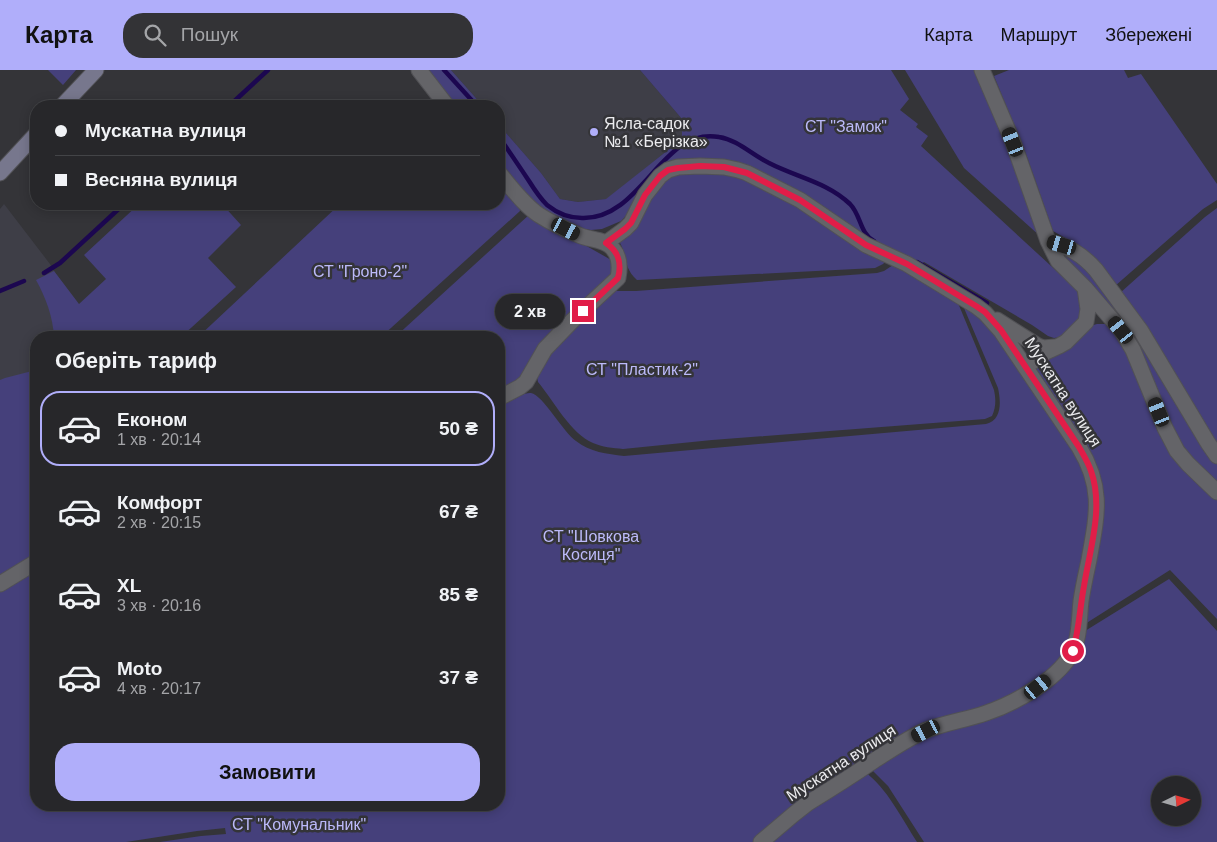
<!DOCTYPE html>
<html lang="uk">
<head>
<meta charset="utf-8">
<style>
  :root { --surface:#27272a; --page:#333336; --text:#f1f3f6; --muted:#a4a5a8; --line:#434447; --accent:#b0aefa }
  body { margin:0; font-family:Helvetica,sans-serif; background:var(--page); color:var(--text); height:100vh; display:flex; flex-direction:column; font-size:19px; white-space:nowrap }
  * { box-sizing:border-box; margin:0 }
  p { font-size:16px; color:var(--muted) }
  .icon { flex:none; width:28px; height:28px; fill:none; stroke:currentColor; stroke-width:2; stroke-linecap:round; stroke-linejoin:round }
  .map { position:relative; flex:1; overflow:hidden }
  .sheet { position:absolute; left:30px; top:261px; width:475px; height:480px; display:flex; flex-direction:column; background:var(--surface); border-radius:20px; box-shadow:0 2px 12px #0003,0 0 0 1px var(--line) }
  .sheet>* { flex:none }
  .guide { position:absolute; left:30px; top:30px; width:475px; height:110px; border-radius:20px; box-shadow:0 2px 12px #0003,0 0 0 1px var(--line); display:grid; align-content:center; height:110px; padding:0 25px; background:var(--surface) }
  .needle { width:32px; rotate:85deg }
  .controls { position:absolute; left:1151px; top:706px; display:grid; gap:10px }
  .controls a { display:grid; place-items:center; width:50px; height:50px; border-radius:50%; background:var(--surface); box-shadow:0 2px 12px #0003,0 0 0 1px var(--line); font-size:25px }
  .end { position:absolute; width:22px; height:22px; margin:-11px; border:6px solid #e11d48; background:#fff; box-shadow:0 0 0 2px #fff }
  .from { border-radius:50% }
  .bubble { position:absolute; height:35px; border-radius:18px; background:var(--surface); box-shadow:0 2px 12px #0003,0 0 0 1px var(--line); font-size:16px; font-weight:700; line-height:35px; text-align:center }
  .car { position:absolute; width:15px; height:30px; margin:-15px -8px; border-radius:6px; box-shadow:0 0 4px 1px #0007; background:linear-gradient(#222 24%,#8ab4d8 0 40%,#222 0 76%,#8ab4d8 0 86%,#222 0) }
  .guide b { display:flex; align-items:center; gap:18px; height:48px; font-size:19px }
  .guide b+b { border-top:1px solid var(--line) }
  .guide i { width:12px; height:12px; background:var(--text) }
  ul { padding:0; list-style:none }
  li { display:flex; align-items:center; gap:15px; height:75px; margin:0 10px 8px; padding:0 15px; border:2px solid transparent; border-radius:20px }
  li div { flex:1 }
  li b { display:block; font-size:19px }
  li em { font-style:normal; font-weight:700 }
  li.selected { border-color:var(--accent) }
  li>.icon { width:45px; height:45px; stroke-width:1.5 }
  h2 { padding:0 25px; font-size:22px; line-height:60px }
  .button { display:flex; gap:10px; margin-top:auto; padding:10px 25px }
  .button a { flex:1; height:58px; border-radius:20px; background:var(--accent); color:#111; font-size:20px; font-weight:700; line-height:58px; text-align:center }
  header { display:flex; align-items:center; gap:30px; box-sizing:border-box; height:70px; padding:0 25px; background:var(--accent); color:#111 }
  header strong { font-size:24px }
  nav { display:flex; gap:28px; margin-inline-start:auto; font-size:18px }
  .search { width:350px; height:45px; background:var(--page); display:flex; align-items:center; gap:12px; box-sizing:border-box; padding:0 18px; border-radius:20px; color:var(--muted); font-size:19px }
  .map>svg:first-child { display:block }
  .built { fill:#3e3e47 }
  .green { fill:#45407b; fill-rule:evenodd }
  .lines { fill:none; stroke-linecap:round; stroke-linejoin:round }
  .stream { stroke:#1c0750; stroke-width:4.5 }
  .street-casing { stroke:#515155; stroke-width:17 }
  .secondary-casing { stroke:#515155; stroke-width:17 }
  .street { stroke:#646468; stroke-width:15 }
  .secondary { stroke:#77778d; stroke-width:15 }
  .route { stroke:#e11d48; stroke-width:6 }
  .poi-dot { fill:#b0aefa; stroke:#343438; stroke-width:2 }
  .labels { text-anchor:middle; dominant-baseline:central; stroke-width:5; stroke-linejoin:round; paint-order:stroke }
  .poi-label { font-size:16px; fill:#ececef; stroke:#343438; text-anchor:start }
  .park-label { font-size:16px; fill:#bcbafa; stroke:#343438 }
  .street-label { font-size:16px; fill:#ececef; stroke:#343438 }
</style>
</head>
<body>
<header>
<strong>Карта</strong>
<div class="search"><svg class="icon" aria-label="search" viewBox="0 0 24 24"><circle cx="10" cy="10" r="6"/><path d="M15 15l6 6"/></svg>Пошук</div>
<nav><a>Карта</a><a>Маршрут</a><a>Збережені</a></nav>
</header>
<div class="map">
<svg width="1217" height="772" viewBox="0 0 1217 772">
  <rect width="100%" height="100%" fill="#343438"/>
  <path class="built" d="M 451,0 L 640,0 L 682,49 L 682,69 L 607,129 L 578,132 L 560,129 L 541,103 L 499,55 L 499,36 L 483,36 Z
    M 4,134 L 50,194 L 54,201 L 79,235 L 98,267 L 36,268 L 36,336 L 0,357 L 0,139 Z"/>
  <path class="green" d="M 48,0 L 76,0 L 63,15 Z
    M 428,0 L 451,0 L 483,36 L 455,36 L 450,27 Z
    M 640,0 L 891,0 L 909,29 L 900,40 L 918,54 L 916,57 L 928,66 L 921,76 L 1076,219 L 1079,225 L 1081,238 L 1079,250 L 1061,267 L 1054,268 L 1048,266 L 1032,255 L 924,192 L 919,195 L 874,174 L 763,106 L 676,91 L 621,151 L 602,159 L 591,160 L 578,158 L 538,139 L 499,96 L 499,55 L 541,103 L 560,129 L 578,132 L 606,129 L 682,69 L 682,49 Z
    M 905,0 L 975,0 L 1009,74 L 1040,166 L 964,98 Z
    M 1009,0 L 1124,0 L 1128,8 L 1141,4 L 1217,114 L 1217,130 L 1203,139 L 1115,216 L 1088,183 L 1074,173 L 1053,161 L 1026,84 L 994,6 Z
    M 726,102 L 778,123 L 887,190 L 883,194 L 875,198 L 637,210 C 623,198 628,186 619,171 L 647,130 L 672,104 Z
    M 499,111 L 519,134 L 520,141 L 381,267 L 197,268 L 340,134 L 499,134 Z
    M 139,134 L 222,134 L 241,155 L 208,188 L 236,217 L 181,267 L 54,267 C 53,247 46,228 36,210 L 54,201 L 79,234 L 106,209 L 84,185 Z
    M 1217,138 L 1217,379 L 1120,223 L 1205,147 Z
    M 530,144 L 613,191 L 615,201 L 527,305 L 499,325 L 499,268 L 394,268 Z
    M 1059,179 L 1095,202 L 1217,391 L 1217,417 L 1181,379 L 1136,279 L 1064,191 Z
    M 896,193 L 958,233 L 994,320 C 996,330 996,337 992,346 L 985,349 L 712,370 L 623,379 C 613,378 602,377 593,373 C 571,364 553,330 538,312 L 537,307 L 541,293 L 610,221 L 636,221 L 877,203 L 884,201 Z
    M 961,231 L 978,241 L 1075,375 L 1093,423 L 1067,585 L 1016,626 L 929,655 L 790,741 L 754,772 L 160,772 L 201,766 L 226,764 L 225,758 L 197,761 L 126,772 L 0,772 L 0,518 L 36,497 L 36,735 L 499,735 L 499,337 C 506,333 523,322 531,323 C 543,325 563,362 576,371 C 590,382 607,384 624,386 L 986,354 C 1002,350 1001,332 998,318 Z
    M 1097,254 L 1107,254 L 1117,262 L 1162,360 L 1217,428 L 1217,549 L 1170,500 L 1085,554 L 1099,423 L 1033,302 L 1038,292 L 1090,256 Z
    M 36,300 L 36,489 L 0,510 L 0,310 L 5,308 Z
    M 1169,509 L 1217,561 L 1217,772 L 924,772 L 888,716 L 869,697 L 920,666 L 1027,627 L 1085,561 ZM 1160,715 L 1192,715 L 1192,748 L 1160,748 Z
    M 865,702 C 887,718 902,749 917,772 L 768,772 L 789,754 Z"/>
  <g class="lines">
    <path class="stream" d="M 444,0 L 477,36
      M 229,36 L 268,0
      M 499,67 C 509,81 519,96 529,111 C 534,119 540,128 547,135 C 557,143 569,148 582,148 C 642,150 662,56 719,67 C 738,70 752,85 769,93 C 796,107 827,112 850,134 C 861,145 860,164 874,171
      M 917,192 L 987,233
      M 44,203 L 60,193 L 124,134
      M 0,221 L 24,211"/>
    <defs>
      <path id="street" d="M 419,0 L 447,36
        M 982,0 L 1013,72 L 1048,171 L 1058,191 L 1085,218 L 1121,260 L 1133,280 L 1165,358 L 1177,381 L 1188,394 L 1217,422
        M 499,103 C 511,117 523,134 539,145 C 550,152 569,161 581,166 C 591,170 606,169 613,179 C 620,187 620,198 618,208 L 572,251 L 545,279 L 526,312 L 520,317 L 499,328
        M 1048,171 C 1069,177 1082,184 1096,200 L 1141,261 L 1208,373 L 1217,386
        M 606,173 L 625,159 L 631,153 L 645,125 L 660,106 L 668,100 L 678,97 L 700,96 L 724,97 L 738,100 L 747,103 L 800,130 L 866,175 L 907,194 L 976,236 L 985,243 L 1001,261 L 1079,377 C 1104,418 1097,445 1089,490 C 1086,504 1083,517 1081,531 C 1079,549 1080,571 1070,586 C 1055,611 1013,634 986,643 C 966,650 944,653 924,661 C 907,669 891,680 875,690 C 853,705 831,719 808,733 L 794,744 L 761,772
        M 997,250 L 1038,276 L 1043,278 L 1055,277
        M 1025,297 L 1046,282 L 1059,276 L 1066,272 L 1086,252 L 1088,239 L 1085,218
        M 0,514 L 36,492"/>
      <path id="secondary" d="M 62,36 L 96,0
        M 0,103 L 36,64"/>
    </defs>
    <use href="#street" class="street-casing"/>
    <use href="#secondary" class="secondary-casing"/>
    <use href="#street" class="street"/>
    <use href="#secondary" class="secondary"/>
  </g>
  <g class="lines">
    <path class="route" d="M 583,241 L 618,208 C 622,193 619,182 606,173 L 625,159 L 631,153 L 645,125 L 660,106 L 668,100 L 678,98 L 700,96 L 724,97 L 747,103 L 800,130 L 866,175 L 907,194 L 976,236 L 985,242 L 1001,260 L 1079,377 C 1083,384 1088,392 1091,401 C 1104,438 1090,478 1084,516 C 1080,537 1079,559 1073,581"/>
  </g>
  <circle class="poi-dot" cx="594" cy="62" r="5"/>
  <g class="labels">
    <g class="poi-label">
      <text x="604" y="53">Ясла-садок<tspan x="604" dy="18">№1 «Берізка»</tspan></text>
    </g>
    <g class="park-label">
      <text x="846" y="56">СТ "Замок"</text>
      <text x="360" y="201">СТ "Гроно-2"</text>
      <text x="642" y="299">СТ "Пластик-2"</text>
      <text x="591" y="466">СТ "Шовкова<tspan x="591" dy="18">Косиця"</tspan></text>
      <text x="299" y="754">СТ "Комунальник"</text>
    </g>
    <g class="street-label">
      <text transform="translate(1063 322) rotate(57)">Мускатна вулиця</text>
      <text transform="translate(841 693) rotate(-33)">Мускатна вулиця</text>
    </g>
  </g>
</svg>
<div class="controls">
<a><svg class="needle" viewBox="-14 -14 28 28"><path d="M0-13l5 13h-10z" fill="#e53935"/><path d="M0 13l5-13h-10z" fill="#a4a5a8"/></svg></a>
</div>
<i class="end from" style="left:1073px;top:581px"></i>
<i class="end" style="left:583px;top:241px"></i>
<div class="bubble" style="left:495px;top:224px;width:70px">2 хв</div>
<i class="car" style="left:1013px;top:72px;rotate:338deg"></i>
<i class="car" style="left:566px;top:159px;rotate:117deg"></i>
<i class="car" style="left:1062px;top:175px;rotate:286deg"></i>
<i class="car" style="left:1121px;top:260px;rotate:321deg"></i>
<i class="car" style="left:1159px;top:342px;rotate:338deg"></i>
<i class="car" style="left:1038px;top:617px;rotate:51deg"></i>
<i class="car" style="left:926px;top:661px;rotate:243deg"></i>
<div class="guide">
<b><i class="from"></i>Мускатна вулиця</b>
<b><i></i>Весняна вулиця</b>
</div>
<section class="sheet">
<h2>Оберіть тариф</h2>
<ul>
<li class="selected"><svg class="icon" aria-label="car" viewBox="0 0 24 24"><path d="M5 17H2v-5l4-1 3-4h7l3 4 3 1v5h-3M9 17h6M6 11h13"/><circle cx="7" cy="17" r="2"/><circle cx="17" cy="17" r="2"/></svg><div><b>Економ</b><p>1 хв · 20:14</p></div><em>50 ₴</em></li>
<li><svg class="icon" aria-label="car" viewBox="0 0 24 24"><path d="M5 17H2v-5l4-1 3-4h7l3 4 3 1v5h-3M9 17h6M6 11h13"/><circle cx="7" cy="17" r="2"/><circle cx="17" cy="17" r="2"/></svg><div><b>Комфорт</b><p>2 хв · 20:15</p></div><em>67 ₴</em></li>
<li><svg class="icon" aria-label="car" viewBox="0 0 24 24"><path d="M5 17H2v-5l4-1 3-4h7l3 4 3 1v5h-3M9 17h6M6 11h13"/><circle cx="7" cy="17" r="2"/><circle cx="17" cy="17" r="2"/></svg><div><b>XL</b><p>3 хв · 20:16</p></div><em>85 ₴</em></li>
<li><svg class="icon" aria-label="car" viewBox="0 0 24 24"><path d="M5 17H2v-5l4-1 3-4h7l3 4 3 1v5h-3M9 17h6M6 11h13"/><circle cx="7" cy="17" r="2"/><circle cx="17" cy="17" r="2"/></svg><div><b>Moto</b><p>4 хв · 20:17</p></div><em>37 ₴</em></li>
</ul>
<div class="button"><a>Замовити</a></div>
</section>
</div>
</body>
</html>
